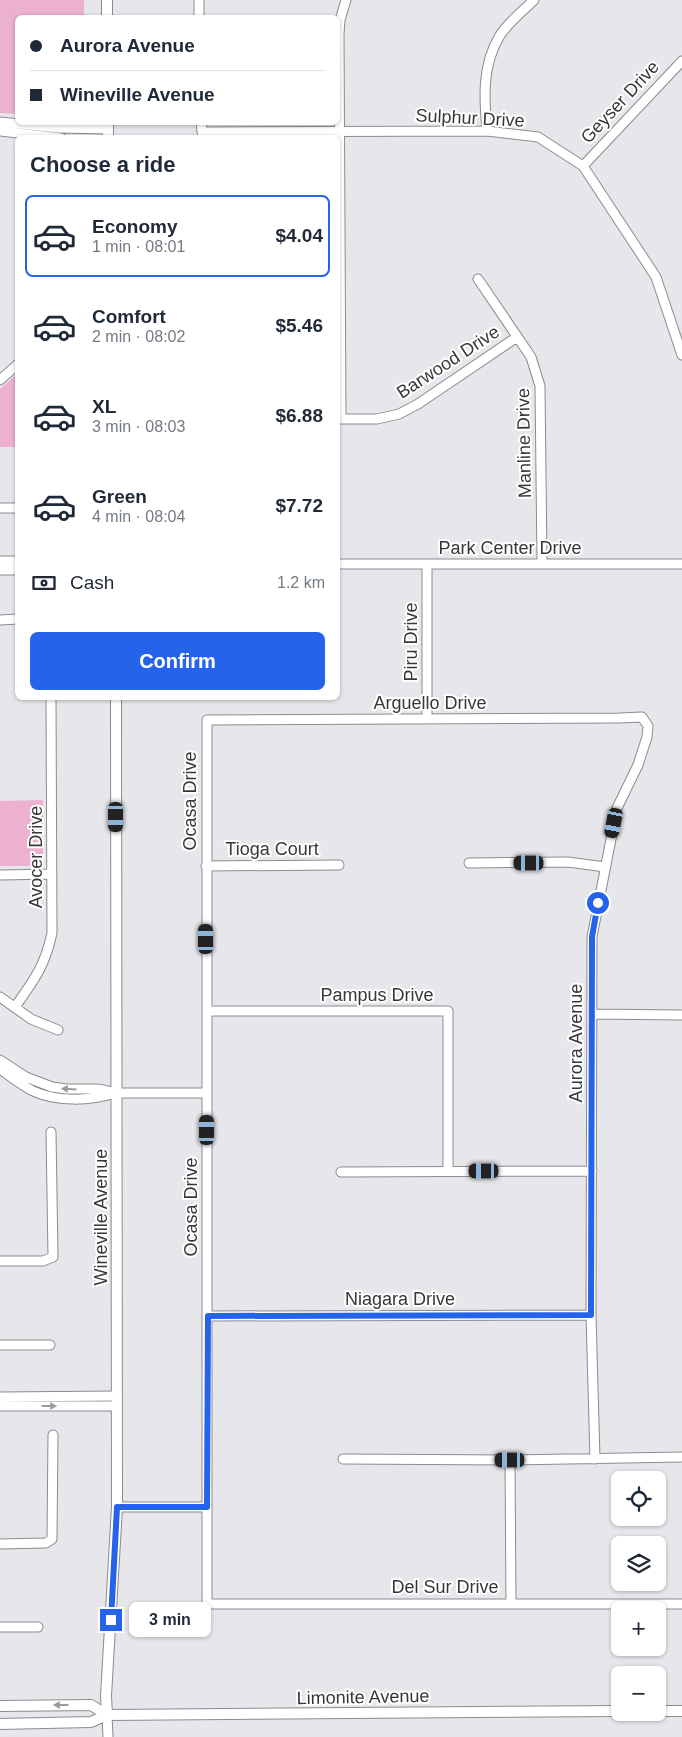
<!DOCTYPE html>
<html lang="en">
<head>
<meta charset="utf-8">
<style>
  :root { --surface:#fff; --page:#f6f6f7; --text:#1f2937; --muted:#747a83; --line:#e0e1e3; --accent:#2563eb }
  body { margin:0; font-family:Helvetica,sans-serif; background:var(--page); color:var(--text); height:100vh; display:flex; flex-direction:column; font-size:19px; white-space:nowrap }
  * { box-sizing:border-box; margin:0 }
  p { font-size:16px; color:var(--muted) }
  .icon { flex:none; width:28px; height:28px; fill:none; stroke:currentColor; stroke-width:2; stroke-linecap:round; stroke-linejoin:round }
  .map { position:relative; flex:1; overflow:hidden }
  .drawer { position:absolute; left:15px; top:135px; width:325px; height:565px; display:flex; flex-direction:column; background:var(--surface); border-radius:8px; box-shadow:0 1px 4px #0004 }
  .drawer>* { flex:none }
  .guide { position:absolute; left:15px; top:15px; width:325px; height:110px; border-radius:8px; box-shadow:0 1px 4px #0004; display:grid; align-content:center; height:110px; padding:0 15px; background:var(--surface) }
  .tools { position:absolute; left:611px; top:1471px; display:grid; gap:10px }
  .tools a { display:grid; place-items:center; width:55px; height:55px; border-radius:8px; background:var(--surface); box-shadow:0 1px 4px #0004; font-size:25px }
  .end { position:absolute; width:22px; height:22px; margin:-11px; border:6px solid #2563eb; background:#fff; box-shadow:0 0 0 2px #fff }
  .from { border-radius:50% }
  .bubble { position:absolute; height:35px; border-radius:8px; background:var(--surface); box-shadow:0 1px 4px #0004; font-size:16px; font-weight:600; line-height:35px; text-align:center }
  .car { position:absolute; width:15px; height:30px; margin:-15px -8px; border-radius:6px; box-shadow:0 0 4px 1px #0007; background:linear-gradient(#222 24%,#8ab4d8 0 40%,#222 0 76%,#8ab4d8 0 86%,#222 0) }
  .guide b { display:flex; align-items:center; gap:18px; height:48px; font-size:19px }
  .guide b+b { border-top:1px solid var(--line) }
  .guide i { width:12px; height:12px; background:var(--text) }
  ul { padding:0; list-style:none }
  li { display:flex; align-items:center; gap:15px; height:82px; margin:0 10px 8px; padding:0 5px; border:2px solid transparent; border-radius:8px }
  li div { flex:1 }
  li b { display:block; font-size:19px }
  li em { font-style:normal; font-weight:600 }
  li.selected { border-color:var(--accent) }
  li>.icon { width:45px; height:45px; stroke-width:1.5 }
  h2 { padding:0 15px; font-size:22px; line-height:60px }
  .pay { display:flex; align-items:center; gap:12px; height:55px; padding:0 15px; font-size:19px }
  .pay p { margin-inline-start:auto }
  .button { display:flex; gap:10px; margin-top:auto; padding:10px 15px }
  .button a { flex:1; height:58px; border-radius:8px; background:var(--accent); color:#fff; font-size:20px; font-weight:600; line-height:58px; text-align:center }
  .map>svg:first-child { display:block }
  .green { fill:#edb1d0 }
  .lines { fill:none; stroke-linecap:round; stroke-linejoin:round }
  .minor-casing { stroke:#8c8b90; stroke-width:11 }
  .major-casing { stroke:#8c8b90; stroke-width:12 }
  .minor { stroke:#fff; stroke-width:9 }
  .major { stroke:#fff; stroke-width:10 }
  .oneway { fill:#9b9a9c }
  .route { stroke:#2563eb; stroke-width:6 }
  .labels { text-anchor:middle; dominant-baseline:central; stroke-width:4; stroke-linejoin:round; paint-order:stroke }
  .street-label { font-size:18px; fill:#373638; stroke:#fff }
</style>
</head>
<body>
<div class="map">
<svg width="682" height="1737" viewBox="0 0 682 1737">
  <rect width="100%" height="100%" fill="#e7e6eb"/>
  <path class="green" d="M 0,0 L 84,0 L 84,17 L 18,18 L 17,114 L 0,113 Z
    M 16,375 L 17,447 L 0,447 L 0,389 Z
    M 43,800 L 43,860 L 38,866 L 0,866 L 0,801 Z"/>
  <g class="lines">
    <defs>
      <path id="minor" d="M 199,0 L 199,18
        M 0,122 L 58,128 L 108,129
        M 201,122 L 202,132 L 487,131 L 538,137 L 583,166 L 656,277 L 682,355
        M 0,131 L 61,138
        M 487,131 C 484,98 482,66 499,37 C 507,23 523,11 534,0
        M 583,166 L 682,61
        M 478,279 L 531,357 L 540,386 L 542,564
        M 0,380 L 18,364
        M 338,419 L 377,419 L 399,414 L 418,404 L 517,337
        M 341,419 L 339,34 L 340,20 L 346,0
        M 0,508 L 18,508
        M 0,561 L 18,561
        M 338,564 L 682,564
        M 427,564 L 427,719
        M 0,570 L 18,570
        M 0,620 L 18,619
        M 469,863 L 568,862 L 605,867
        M 206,866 L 339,865
        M 0,875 L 52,874
        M 0,997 L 31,1019 L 58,1030
        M 15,1007 C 34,980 45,966 52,933 L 51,698
        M 207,1011 L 448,1011 L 448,1171
        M 592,1014 L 682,1015
        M 0,1060 L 26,1077 L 52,1087 L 66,1089 L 98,1089 L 117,1093 L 207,1093
        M 0,1069 C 11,1077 21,1085 33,1091 C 57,1102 90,1101 115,1093
        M 341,1172 L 592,1171
        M 0,1261 L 43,1261 L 53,1257 L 51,1132
        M 208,1316 L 591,1315
        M 0,1345 L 50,1345
        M 0,1397 L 117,1396
        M 0,1406 L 117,1406
        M 343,1459 L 510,1460 L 682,1457
        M 595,1459 L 591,1315 L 592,937 L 617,808 L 638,765 L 647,737 L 648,726 L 642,717 L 619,718 L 207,720 L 207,1604 L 682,1604
        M 510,1460 L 511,1604
        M 117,1507 L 207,1507
        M 0,1544 L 46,1543 L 52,1539 L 53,1435
        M 0,1627 L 38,1627
        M 107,1715 L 108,1737"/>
      <path id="major" d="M 107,0 L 107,18
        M 108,138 L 108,122
        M 0,1706 L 91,1705 L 107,1715
        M 658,1711 L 682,1711
        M 107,1715 L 106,1696 L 117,1507 L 116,698
        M 0,1724 L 91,1722 L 107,1715 L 620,1711"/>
    </defs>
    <use href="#minor" class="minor-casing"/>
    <use href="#major" class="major-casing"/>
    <use href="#minor" class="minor"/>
    <use href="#major" class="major"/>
  </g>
  <defs><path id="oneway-solid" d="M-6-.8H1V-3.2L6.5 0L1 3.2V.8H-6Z" transform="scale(1.25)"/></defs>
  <g class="oneway">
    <use href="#oneway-solid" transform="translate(69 1089) rotate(-177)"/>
    <use href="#oneway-solid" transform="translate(49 1406)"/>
    <use href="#oneway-solid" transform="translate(61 1705) rotate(180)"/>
  </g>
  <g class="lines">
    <path class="route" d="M 111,1620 L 117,1507 L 207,1507 L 208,1316 L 591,1315 L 592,937 L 598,903"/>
  </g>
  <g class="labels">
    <g class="street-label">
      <text transform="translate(620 102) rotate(-47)">Geyser Drive</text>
      <text transform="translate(470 118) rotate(3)">Sulphur Drive</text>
      <text transform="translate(448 362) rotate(-33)">Barwood Drive</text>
      <text transform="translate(524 443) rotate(-91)">Manline Drive</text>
      <text x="510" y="548">Park Center Drive</text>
      <text transform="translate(411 642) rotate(-90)">Piru Drive</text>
      <text x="430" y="703">Arguello Drive</text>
      <text transform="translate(190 801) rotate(-90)">Ocasa Drive</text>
      <text x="272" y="849">Tioga Court</text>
      <text transform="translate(36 857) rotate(-90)">Avocer Drive</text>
      <text x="377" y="995">Pampus Drive</text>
      <text transform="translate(576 1043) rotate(-90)">Aurora Avenue</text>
      <text transform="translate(191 1207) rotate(-90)">Ocasa Drive</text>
      <text transform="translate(101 1217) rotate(-90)">Wineville Avenue</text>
      <text x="400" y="1299">Niagara Drive</text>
      <text x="445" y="1587">Del Sur Drive</text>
      <text transform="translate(363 1697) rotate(-1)">Limonite Avenue</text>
    </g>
  </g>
</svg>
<div class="tools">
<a><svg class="icon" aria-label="locate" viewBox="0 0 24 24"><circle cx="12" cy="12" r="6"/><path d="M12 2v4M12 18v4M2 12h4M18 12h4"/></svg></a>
<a><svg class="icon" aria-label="layers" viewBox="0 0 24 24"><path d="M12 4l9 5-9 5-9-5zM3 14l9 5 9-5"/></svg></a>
<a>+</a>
<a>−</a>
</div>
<i class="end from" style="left:598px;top:903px"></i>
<i class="end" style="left:111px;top:1620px"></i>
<div class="bubble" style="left:129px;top:1602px;width:82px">3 min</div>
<i class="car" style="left:116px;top:817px;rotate:180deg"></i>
<i class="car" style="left:614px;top:823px;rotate:191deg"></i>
<i class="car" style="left:529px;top:863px;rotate:270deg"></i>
<i class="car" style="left:206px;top:939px;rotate:0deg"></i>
<i class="car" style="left:207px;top:1130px;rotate:0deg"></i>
<i class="car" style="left:484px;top:1171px;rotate:270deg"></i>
<i class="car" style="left:510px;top:1460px;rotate:270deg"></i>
<div class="guide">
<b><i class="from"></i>Aurora Avenue</b>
<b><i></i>Wineville Avenue</b>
</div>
<section class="drawer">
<h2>Choose a ride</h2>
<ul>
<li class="selected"><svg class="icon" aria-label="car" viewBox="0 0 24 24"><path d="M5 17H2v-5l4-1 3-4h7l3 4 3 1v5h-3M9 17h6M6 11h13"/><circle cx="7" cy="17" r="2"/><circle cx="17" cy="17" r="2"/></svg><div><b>Economy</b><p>1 min · 08:01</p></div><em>$4.04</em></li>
<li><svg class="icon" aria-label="car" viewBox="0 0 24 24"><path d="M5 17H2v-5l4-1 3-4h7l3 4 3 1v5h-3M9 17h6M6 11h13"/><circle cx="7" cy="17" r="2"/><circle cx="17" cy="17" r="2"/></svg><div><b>Comfort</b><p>2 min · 08:02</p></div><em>$5.46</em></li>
<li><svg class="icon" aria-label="car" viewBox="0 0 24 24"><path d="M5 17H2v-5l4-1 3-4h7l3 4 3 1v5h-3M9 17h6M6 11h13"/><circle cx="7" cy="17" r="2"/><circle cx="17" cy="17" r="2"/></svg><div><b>XL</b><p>3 min · 08:03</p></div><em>$6.88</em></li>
<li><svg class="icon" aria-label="car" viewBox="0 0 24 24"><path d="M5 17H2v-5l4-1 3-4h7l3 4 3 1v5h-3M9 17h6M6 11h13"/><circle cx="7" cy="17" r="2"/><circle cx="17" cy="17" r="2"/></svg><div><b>Green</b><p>4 min · 08:04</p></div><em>$7.72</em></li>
</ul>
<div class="pay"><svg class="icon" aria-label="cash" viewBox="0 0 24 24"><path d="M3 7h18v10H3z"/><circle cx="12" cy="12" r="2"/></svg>Cash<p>1.2 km</p></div>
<div class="button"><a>Confirm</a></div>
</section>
</div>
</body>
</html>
